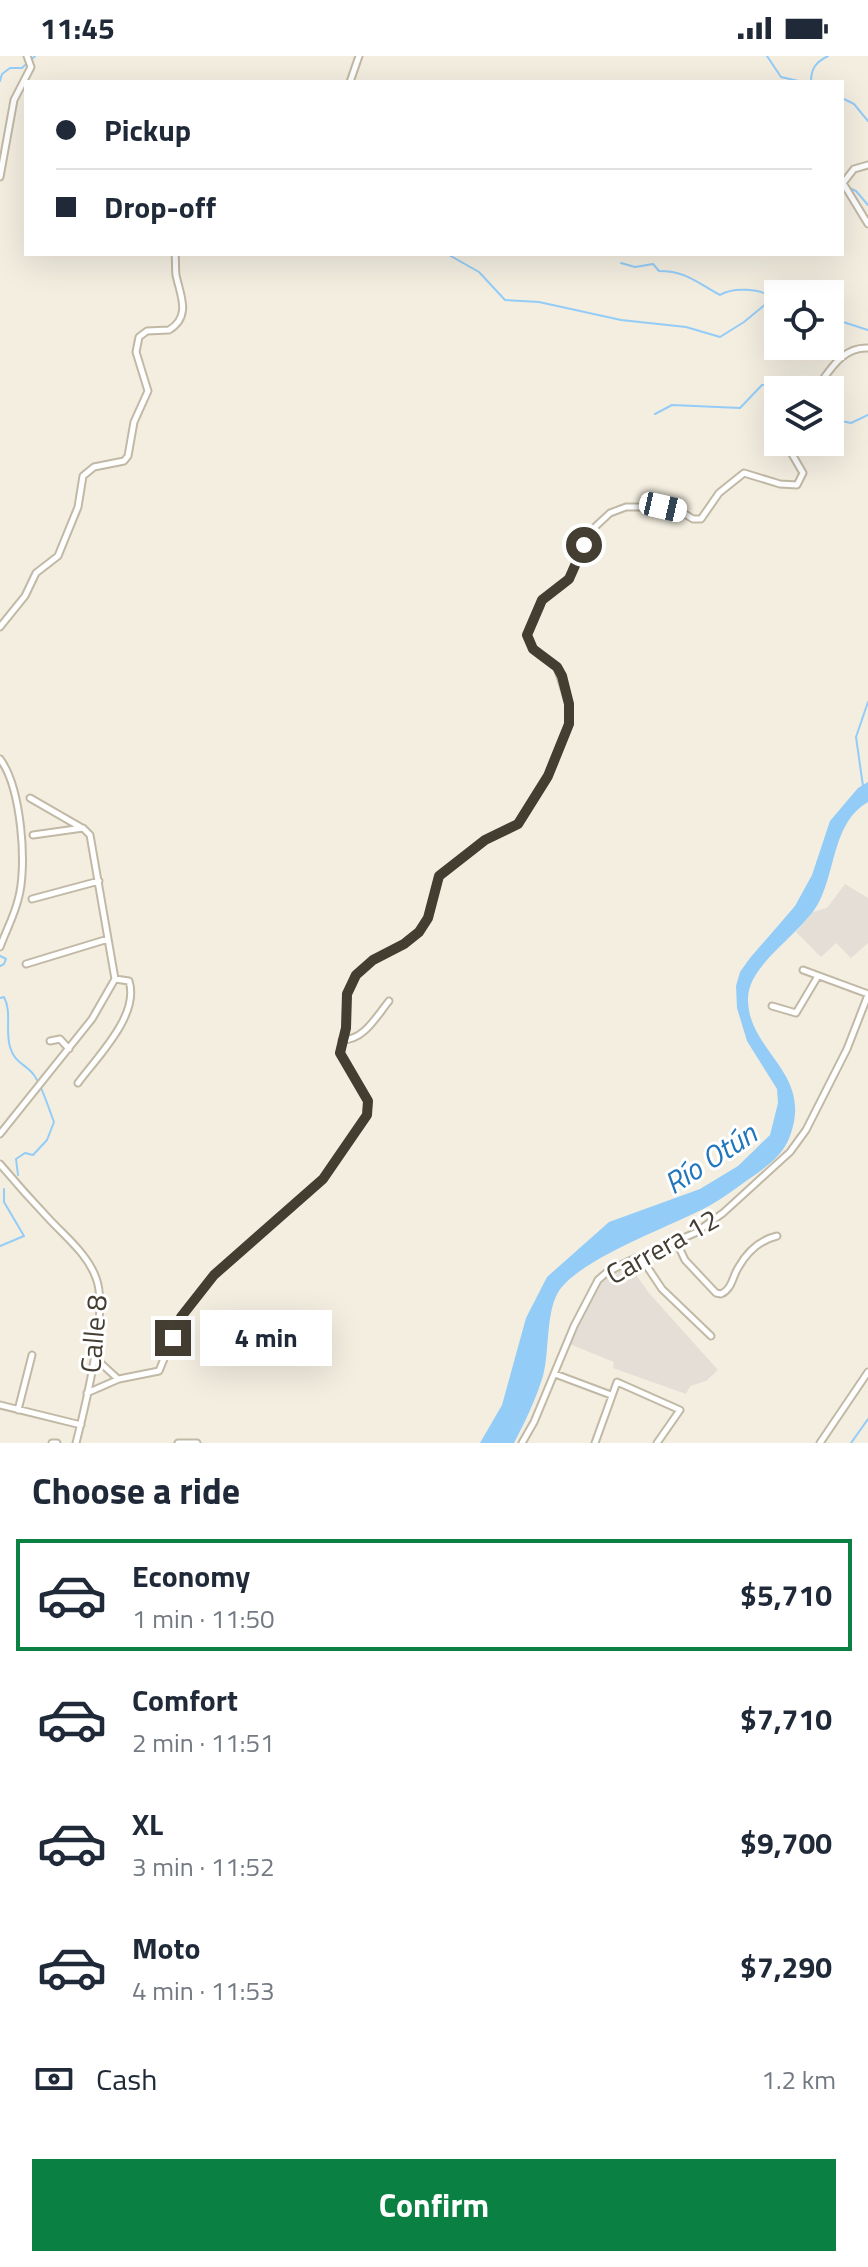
<!DOCTYPE html>
<html lang="en">
<head>
<meta charset="utf-8">
<style>
  :root { --surface:#fff; --page:#f6f6f7; --text:#1f2937; --muted:#747a83; --line:#e0e1e3; --accent:#0b8043 }
  body { margin:0; font-family:"Titillium Web",sans-serif; background:var(--page); color:var(--text); height:100vh; display:flex; flex-direction:column; font-size:30px; white-space:nowrap }
  * { box-sizing:border-box; margin:0 }
  p { font-size:26px; color:var(--muted) }
  .icon { flex:none; width:44px; height:44px; fill:none; stroke:currentColor; stroke-width:2; stroke-linecap:round; stroke-linejoin:round }
  .map { position:relative; height:1387px; overflow:hidden }
  .drawer { display:flex; flex-direction:column; background:var(--surface); flex:1 }
  .drawer>* { flex:none }
  .top-card { position:absolute; left:24px; top:24px; width:820px; height:176px; border-radius:0px; box-shadow:0 8px 32px #0002; display:grid; align-content:center; height:176px; padding:0 32px; background:var(--surface) }
  .buttons { position:absolute; left:764px; top:224px; display:grid; gap:16px }
  .buttons a { display:grid; place-items:center; width:80px; height:80px; border-radius:0px; background:var(--surface); box-shadow:0 8px 32px #0002; font-size:40px }
  .end { position:absolute; width:36px; height:36px; margin:-18px; border:10px solid #443d31; background:#fff; box-shadow:0 0 0 4px #fff }
  .from { border-radius:50% }
  .bubble { position:absolute; height:56px; border-radius:0px; background:var(--surface); box-shadow:0 8px 32px #0002; font-size:26px; font-weight:700; line-height:56px; text-align:center }
  .car { position:absolute; width:24px; height:48px; margin:-24px -12px; border-radius:10px; box-shadow:0 0 6px 2px #0007; background:linear-gradient(#fff 24%,#345 0 40%,#fff 0 76%,#345 0 86%,#fff 0) }
  .top-card b { display:flex; align-items:center; gap:28px; height:76px; font-size:30px }
  .top-card b+b { border-top:2px solid var(--line) }
  .top-card i { width:20px; height:20px; background:var(--text) }
  ul { padding:0; list-style:none }
  li { display:flex; align-items:center; gap:24px; height:112px; margin:0 16px 12px; padding:0 16px; border:4px solid transparent; border-radius:0px }
  li div { flex:1 }
  li b { display:block; font-size:30px }
  li em { font-style:normal; font-weight:700 }
  li.on { border-color:var(--accent) }
  li>.icon { width:72px; height:72px; stroke-width:1.5 }
  h2 { padding:0 32px; font-size:36px; line-height:96px }
  .pay { display:flex; align-items:center; gap:20px; height:88px; padding:0 32px; font-size:30px }
  .pay p { margin-inline-start:auto }
  .primary-button { display:flex; gap:16px; margin-top:auto; padding:16px 32px }
  .primary-button a { flex:1; height:92px; border-radius:0px; background:var(--accent); color:#fff; font-size:32px; font-weight:700; line-height:92px; text-align:center }
  .status { display:flex; justify-content:space-between; align-items:center; height:56px; padding:0 40px; background:var(--surface); direction:ltr }
  .status svg { height:22px; fill:currentColor }
  .map>svg:first-child { display:block }
  .industrial { fill:#e4ded6 }
  .water { fill:#94ccf8 }
  .lines { fill:none; stroke-linecap:round; stroke-linejoin:round }
  .stream { stroke:#94ccf8; stroke-width:2 }
  .minor-casing { stroke:#c1b9a5; stroke-width:9 }
  .minor { stroke:#fff; stroke-width:5 }
  .route { stroke:#443d31; stroke-width:10 }
  .labels { text-anchor:middle; dominant-baseline:central; stroke-width:6; stroke-linejoin:round; paint-order:stroke }
  .street-label { font-size:28px; fill:#443d31; stroke:#fff }
  .water-label { font-size:30px; font-style:italic; fill:#2075bb; stroke:#fff }
</style>
</head>
<body>
<div class="status"><b>11:45</b><svg viewBox="0 0 49 12"><path d="M0 12V9h3v3zM5 12V6h3v6zM10 12V3h3v9zM15 12V0h3v12zM26 1h20v11H26zM47 4h2v5h-2z"/></svg></div>
<div class="map">
<svg width="868" height="1387" viewBox="0 0 868 1387">
  <rect width="100%" height="100%" fill="#f3eee0"/>
  <path class="industrial" d="M 845,828 L 868,842 L 868,887 L 851,902 L 836,887 L 821,901 L 796,876 L 813,856 L 827,852 Z
    M 627,1206 L 649,1237 L 718,1314 L 706,1325 L 690,1330 L 686,1338 L 613,1312 L 614,1306 L 567,1287 L 598,1224 Z"/>
  <path class="water" d="M 868,726 L 868,746 C 833,766 836,813 819,846 C 803,877 749,907 748,942 C 747,996 814,1016 790,1080 C 783,1100 766,1111 749,1123 C 736,1132 723,1142 709,1150 C 670,1171 588,1199 561,1232 C 545,1252 550,1295 543,1320 C 536,1343 525,1366 514,1387 L 480,1387 L 502,1349 L 526,1262 L 547,1221 L 609,1166 L 700,1133 L 738,1110 L 770,1079 L 778,1047 L 777,1033 L 747,985 L 737,952 L 736,930 L 740,916 L 750,902 L 795,850 L 812,819 L 830,765 L 858,732 Z"/>
  <g class="lines">
    <path class="stream" d="M 767,0 L 781,21 L 803,26
      M 0,25 L 2,18 L 10,12 L 22,12 L 35,0
      M 811,26 C 811,12 816,6 828,0
      M 842,42 L 854,48 L 868,65
      M 847,131 L 856,135 L 868,149
      M 449,199 L 479,216 L 505,244 L 539,246 L 621,264 L 686,271 L 720,281 L 744,266 L 773,242 L 778,243
      M 621,207 L 635,211 L 653,208 L 659,215 C 687,215 697,227 720,239 C 732,231 761,232 773,242
      M 830,259 L 837,264 L 868,274
      M 655,358 L 672,349 L 740,352 L 762,329 L 794,326 L 806,334
      M 830,360 L 832,363 L 851,367 L 868,359
      M 863,730 L 856,681 L 868,646
      M 0,900 L 6,903 L 4,908 L 0,910
      M 0,942 L 4,941 C 12,956 5,974 10,991 C 15,1008 25,1007 34,1019 C 43,1032 48,1051 54,1066 L 47,1084 L 33,1099 L 25,1097 L 16,1103 L 18,1119
      M 0,1190 L 24,1180 L 4,1146 L 4,1133
      M 851,1387 L 868,1363"/>
    <defs>
      <path id="minor" d="M 350,26 L 359,0
        M 868,109 L 854,113 L 843,127 L 868,168
        M 0,121 L 14,44 L 31,11 L 27,0
        M 815,334 C 830,315 841,291 868,292
        M 0,571 L 25,540 L 36,517 L 58,500 L 78,451 L 83,420 L 94,411 L 124,405 L 128,400 L 134,366 L 148,335 L 136,296 L 139,281 L 147,275 L 169,274 C 192,260 180,239 176,219 C 175,212 176,205 175,198
        M 0,703 C 21,731 28,810 18,844 C 14,860 6,875 0,891
        M 30,742 L 82,772
        M 32,843 L 99,825
        M 26,908 L 108,883
        M 803,914 L 868,938
        M 772,950 L 796,957 L 818,920
        M 342,984 C 364,984 376,961 389,945
        M 50,985 L 60,983 L 69,993
        M 78,1027 C 97,1001 140,959 129,925 L 115,923
        M 0,1078 L 92,963 L 115,923 L 90,779 L 83,772 L 33,779
        M 0,1108 C 16,1127 33,1146 50,1164 C 66,1181 88,1199 96,1222 C 109,1253 85,1352 76,1387
        M 676,1185 L 685,1204 L 716,1237 L 721,1238 C 732,1233 732,1222 738,1212 C 747,1196 760,1184 777,1180
        M 640,1200 L 662,1233 L 711,1280
        M 93,1300 L 118,1323
        M 555,1318 L 611,1339
        M 87,1337 L 119,1323 L 159,1315 L 181,1261 L 214,1219 L 323,1123 L 367,1059 L 368,1045 L 340,997 L 346,972 L 347,938 L 356,919 L 373,904 L 404,888 L 419,876 L 428,862 L 439,820 L 485,784 L 518,768 L 548,720 L 569,668 L 569,648 L 557,611 L 533,593 L 527,579 L 542,544 L 569,523 L 584,489 L 596,470 L 610,457 L 626,451 L 663,451 L 680,455 L 693,463 L 701,463 L 719,437 L 744,417 L 780,428 L 797,429 L 803,417 L 785,386
        M 0,1349 L 81,1369
        M 18,1354 L 32,1299
        M 52,1387 L 57,1387
        M 178,1387 L 197,1387
        M 522,1387 L 534,1366 L 574,1270 L 598,1224 L 606,1217 L 627,1206 L 695,1177 L 723,1157 L 790,1096 L 806,1074 L 847,993 L 868,939
        M 595,1387 L 617,1326 L 680,1354 L 657,1387
        M 820,1387 L 868,1316"/>
    </defs>
    <use href="#minor" class="minor-casing"/>
    <use href="#minor" class="minor"/>
  </g>
  <g class="lines">
    <path class="route" d="M 173,1282 L 181,1261 L 214,1219 L 323,1123 L 367,1059 L 368,1045 L 340,997 L 346,972 L 347,938 L 356,919 L 373,904 L 404,888 L 419,876 L 428,862 L 439,820 L 485,784 L 518,768 L 548,720 L 569,668 L 569,648 L 562,620 L 557,611 L 533,593 L 527,579 L 542,544 L 569,523 L 584,489"/>
  </g>
  <g class="labels">
    <g class="street-label">
      <text transform="translate(662 1190) rotate(-29)">Carrera 12</text>
      <text transform="translate(93 1278) rotate(-85)">Calle 8</text>
    </g>
    <g class="water-label">
      <text transform="translate(710 1102) rotate(-33)">Río Otún</text>
    </g>
  </g>
</svg>
<div class="buttons">
<a><svg class="icon" aria-label="locate" viewBox="0 0 24 24"><circle cx="12" cy="12" r="6"/><path d="M12 2v4M12 18v4M2 12h4M18 12h4"/></svg></a>
<a><svg class="icon" aria-label="layers" viewBox="0 0 24 24"><path d="M12 4l9 5-9 5-9-5zM3 14l9 5 9-5"/></svg></a>
</div>
<i class="end from" style="left:584px;top:489px"></i>
<i class="end" style="left:173px;top:1282px"></i>
<div class="bubble" style="left:200px;top:1254px;width:132px">4 min</div>
<i class="car" style="left:663px;top:451px;rotate:103deg"></i>
<div class="top-card">
<b><i class="from"></i>Pickup</b>
<b><i></i>Drop-off</b>
</div>
</div>
<section class="drawer">
<h2>Choose a ride</h2>
<ul>
<li class="on"><svg class="icon" aria-label="car" viewBox="0 0 24 24"><path d="M5 17H2v-5l4-1 3-4h7l3 4 3 1v5h-3M9 17h6M6 11h13"/><circle cx="7" cy="17" r="2"/><circle cx="17" cy="17" r="2"/></svg><div><b>Economy</b><p>1 min · 11:50</p></div><em>$5,710</em></li>
<li><svg class="icon" aria-label="car" viewBox="0 0 24 24"><path d="M5 17H2v-5l4-1 3-4h7l3 4 3 1v5h-3M9 17h6M6 11h13"/><circle cx="7" cy="17" r="2"/><circle cx="17" cy="17" r="2"/></svg><div><b>Comfort</b><p>2 min · 11:51</p></div><em>$7,710</em></li>
<li><svg class="icon" aria-label="car" viewBox="0 0 24 24"><path d="M5 17H2v-5l4-1 3-4h7l3 4 3 1v5h-3M9 17h6M6 11h13"/><circle cx="7" cy="17" r="2"/><circle cx="17" cy="17" r="2"/></svg><div><b>XL</b><p>3 min · 11:52</p></div><em>$9,700</em></li>
<li><svg class="icon" aria-label="car" viewBox="0 0 24 24"><path d="M5 17H2v-5l4-1 3-4h7l3 4 3 1v5h-3M9 17h6M6 11h13"/><circle cx="7" cy="17" r="2"/><circle cx="17" cy="17" r="2"/></svg><div><b>Moto</b><p>4 min · 11:53</p></div><em>$7,290</em></li>
</ul>
<div class="pay"><svg class="icon" aria-label="cash" viewBox="0 0 24 24"><path d="M3 7h18v10H3z"/><circle cx="12" cy="12" r="2"/></svg>Cash<p>1.2 km</p></div>
<div class="primary-button"><a>Confirm</a></div>
</section>
</body>
</html>
